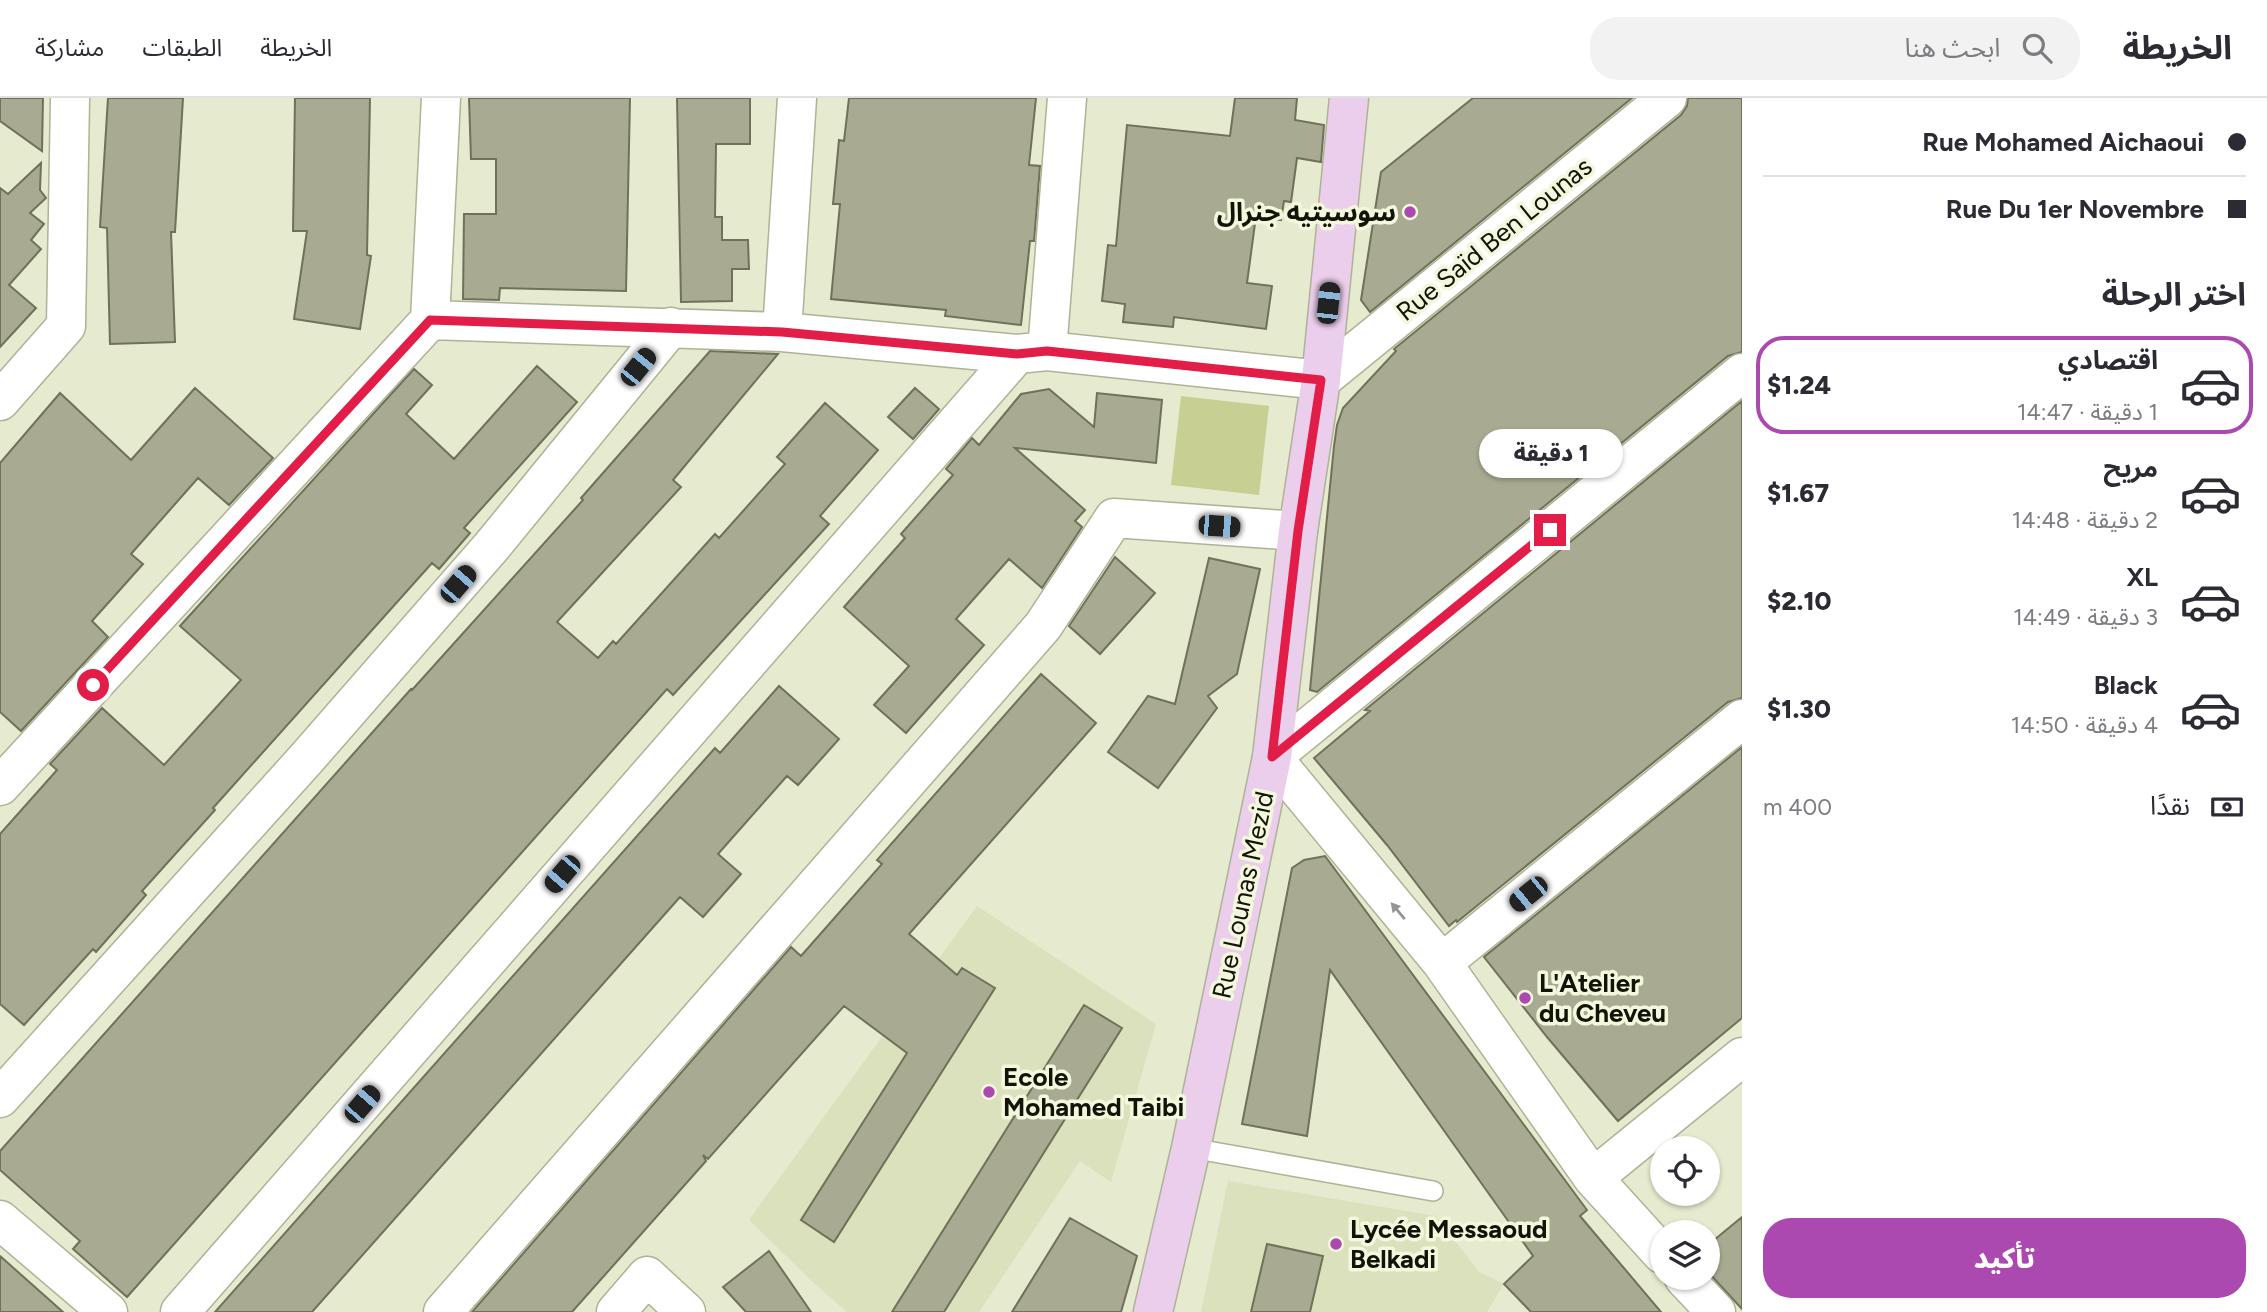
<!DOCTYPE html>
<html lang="ar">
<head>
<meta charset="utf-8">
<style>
  :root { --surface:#fff; --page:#f2f2f3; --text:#2b2b33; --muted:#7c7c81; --line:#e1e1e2; --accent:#ac49b0 }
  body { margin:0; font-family:Figtree,"Noto Sans Arabic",sans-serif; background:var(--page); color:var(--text); direction:rtl; height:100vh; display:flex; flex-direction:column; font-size:26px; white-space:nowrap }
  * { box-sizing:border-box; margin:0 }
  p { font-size:23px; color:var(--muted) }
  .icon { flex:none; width:38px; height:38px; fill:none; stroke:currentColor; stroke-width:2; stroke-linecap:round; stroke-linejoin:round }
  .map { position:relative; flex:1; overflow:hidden; direction:ltr }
  .drawer { display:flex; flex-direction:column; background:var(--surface); width:525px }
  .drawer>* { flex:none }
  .hud { display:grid; align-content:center; height:154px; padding:0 21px; background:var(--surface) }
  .tools { position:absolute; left:1650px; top:1038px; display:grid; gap:14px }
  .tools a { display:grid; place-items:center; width:70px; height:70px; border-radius:50%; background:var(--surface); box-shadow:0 2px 5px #0004; font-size:35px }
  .end { position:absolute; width:32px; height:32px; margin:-16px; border:9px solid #e11d48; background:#fff; box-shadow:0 0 0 4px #fff }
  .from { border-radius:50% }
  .bubble { position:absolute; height:49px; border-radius:24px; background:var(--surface); box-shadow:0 2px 5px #0004; font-size:23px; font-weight:800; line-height:49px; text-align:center; direction:rtl }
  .car { position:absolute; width:21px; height:42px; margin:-21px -10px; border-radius:9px; box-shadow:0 0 5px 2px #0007; background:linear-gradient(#222 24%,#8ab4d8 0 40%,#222 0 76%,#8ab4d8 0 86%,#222 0) }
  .hud b { display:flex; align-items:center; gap:24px; height:66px; font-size:26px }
  .hud b+b { border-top:2px solid var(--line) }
  .hud i { width:18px; height:18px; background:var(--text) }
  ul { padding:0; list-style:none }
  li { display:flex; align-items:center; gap:21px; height:98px; margin:0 14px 10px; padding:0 7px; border:4px solid transparent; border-radius:28px }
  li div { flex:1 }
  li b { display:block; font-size:26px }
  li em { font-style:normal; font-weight:800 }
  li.on { border-color:var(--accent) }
  li>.icon { width:63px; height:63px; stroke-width:1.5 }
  h2 { padding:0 21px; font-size:32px; line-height:84px }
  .pay { display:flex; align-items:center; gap:18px; height:77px; padding:0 21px; font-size:26px }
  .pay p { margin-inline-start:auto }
  .button { display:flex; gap:14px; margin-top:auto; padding:14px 21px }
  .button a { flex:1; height:80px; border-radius:28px; background:var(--accent); color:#fff; font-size:28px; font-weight:800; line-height:80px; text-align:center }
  header { display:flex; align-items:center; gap:42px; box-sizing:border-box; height:98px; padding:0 35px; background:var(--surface); border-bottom:2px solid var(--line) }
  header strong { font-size:33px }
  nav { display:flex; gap:38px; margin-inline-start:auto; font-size:24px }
  .search { width:490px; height:63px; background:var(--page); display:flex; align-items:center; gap:18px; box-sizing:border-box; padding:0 24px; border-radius:28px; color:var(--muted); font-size:26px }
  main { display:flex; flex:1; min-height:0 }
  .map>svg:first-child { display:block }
  .built { fill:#dbe0bd }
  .green { fill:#c8cf93 }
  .building { fill:#a8ab91; stroke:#6f7159; stroke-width:2 }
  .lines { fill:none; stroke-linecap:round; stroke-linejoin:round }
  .lane-casing { stroke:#aeb297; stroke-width:22 }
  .street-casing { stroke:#aeb297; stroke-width:41 }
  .secondary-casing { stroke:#aeb297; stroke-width:41 }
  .lane { stroke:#fff; stroke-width:19 }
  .street { stroke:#fff; stroke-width:38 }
  .secondary { stroke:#ebceec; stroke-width:38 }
  .oneway { fill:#949590 }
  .route { stroke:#e11d48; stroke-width:9 }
  .poi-dot { fill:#ac49b0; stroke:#f3f7db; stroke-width:2.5 }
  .labels { text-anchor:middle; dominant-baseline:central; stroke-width:7; stroke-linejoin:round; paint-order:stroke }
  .poi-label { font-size:26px; font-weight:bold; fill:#121309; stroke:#f3f7db; text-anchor:start }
  .street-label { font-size:26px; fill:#121309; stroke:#f3f7db }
</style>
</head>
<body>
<header>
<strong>الخريطة</strong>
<div class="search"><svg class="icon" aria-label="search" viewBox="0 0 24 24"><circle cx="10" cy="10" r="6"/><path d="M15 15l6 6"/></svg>ابحث هنا</div>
<nav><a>الخريطة</a><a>الطبقات</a><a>مشاركة</a></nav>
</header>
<main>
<section class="drawer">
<div class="hud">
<b><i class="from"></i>Rue Mohamed Aichaoui</b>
<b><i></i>Rue Du 1er Novembre</b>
</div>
<h2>اختر الرحلة</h2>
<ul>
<li class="on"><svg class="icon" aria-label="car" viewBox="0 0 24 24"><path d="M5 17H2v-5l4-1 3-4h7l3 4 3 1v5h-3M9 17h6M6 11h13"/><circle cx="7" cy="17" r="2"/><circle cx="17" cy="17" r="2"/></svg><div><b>اقتصادي</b><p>1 دقيقة · 14:47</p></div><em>$1.24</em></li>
<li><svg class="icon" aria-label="car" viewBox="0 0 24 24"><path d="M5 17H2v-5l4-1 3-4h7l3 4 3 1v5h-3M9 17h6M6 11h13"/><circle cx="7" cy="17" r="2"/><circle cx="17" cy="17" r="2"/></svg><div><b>مريح</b><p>2 دقيقة · 14:48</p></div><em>$1.67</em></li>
<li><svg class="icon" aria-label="car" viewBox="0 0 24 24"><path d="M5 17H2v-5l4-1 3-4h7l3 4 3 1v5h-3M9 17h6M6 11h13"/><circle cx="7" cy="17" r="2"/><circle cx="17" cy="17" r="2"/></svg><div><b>XL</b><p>3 دقيقة · 14:49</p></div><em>$2.10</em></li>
<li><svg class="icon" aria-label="car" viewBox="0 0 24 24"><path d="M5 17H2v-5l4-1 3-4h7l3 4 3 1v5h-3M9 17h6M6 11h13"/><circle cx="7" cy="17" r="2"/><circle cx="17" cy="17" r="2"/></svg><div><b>Black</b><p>4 دقيقة · 14:50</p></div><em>$1.30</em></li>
</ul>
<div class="pay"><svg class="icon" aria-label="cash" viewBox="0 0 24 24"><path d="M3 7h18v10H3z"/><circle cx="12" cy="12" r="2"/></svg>نقدًا<p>400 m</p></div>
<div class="button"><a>تأكيد</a></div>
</section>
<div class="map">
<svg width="1742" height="1214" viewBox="0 0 1742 1214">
  <rect width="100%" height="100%" fill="#e6eace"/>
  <path class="built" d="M 977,808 L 1156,926 L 1111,1084 L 1080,1063 L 979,1214 L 847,1214 L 815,1186 L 749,1122 Z
    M 1228,1083 L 1436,1118 L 1479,1174 L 1504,1186 L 1487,1214 L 1201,1214 Z"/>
  <path class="green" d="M 1181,298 L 1269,308 L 1259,397 L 1171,387 Z"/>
  <path class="building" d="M 0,0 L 43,0 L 42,53 L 0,23 Z
    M 108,0 L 183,0 L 175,134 L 171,134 L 175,244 L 110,246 L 107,130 L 100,129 Z
    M 295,0 L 370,0 L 367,157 L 371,158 L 360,231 L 294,221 L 307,133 L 293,133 Z
    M 469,0 L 630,0 L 626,193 L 500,190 L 499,202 L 463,201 L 464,116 L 496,116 L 496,61 L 471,61 Z
    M 677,0 L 750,0 L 750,46 L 716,46 L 715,119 L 722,119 L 722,142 L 748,142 L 749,171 L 732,171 L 732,203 L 681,204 Z
    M 849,0 L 1036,0 L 1029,67 L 1040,68 L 1034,143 L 1030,143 L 1021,227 L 945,218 L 946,212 L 831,201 L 840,106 L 833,106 L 839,42 L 844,43 Z
    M 1235,0 L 1297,0 L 1295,22 L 1324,27 L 1321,64 L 1297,60 L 1291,104 L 1284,103 L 1281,122 L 1256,118 L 1247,185 L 1272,188 L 1266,231 L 1174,219 L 1173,229 L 1123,224 L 1125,206 L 1102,203 L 1108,147 L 1116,148 L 1127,27 L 1230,38 Z
    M 1473,0 L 1632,0 L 1370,214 L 1361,202 L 1381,74 Z
    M 1688,0 L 1742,0 L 1742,254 L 1728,258 L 1317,594 L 1310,592 L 1334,348 L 1337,327 L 1343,310 L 1396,253 L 1394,251 L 1681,17 L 1687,8 Z
    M 41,65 L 40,92 L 46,100 L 30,115 L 44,126 L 31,142 L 41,151 L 9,187 L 36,210 L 0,249 L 0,90 L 8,96 Z
    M 710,253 L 778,256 L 673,382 L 681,389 L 557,524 L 598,560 L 613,543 L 616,546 L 715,436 L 719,440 L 785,366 L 777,359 L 825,305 L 878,352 L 820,418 L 829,426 L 673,597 L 667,591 L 127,1199 L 73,1151 L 80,1143 L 0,1072 L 0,1053 L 411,591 L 412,592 L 583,402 L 581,400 Z
    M 537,268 L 577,304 L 464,430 L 470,435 L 439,471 L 432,465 L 213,710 L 215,712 L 142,793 L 146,797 L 96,854 L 93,851 L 24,927 L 0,906 L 0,736 L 57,672 L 50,666 L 102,610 L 164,667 L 241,582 L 180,528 L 414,271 L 432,287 L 406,316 L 454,361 Z
    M 195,290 L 273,360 L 229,407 L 198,380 L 131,456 L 143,466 L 92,523 L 108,539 L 21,633 L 0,614 L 0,365 L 60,295 L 131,362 Z
    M 915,290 L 939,311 L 913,341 L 888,319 Z
    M 1049,291 L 1094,329 L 1097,295 L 1162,302 L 1156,365 L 1015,350 L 1085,412 L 1075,423 L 1082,429 L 1042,490 L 1009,461 L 956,521 L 984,547 L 906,635 L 874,607 L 909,568 L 844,509 L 905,440 L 901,436 L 953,377 L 946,371 L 972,340 L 979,347 L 1021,296 Z
    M 1742,303 L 1742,600 L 1728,604 L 1457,824 L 1456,822 L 1449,828 L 1387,747 L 1314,660 L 1370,613 L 1365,612 Z
    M 1115,459 L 1155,495 L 1100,556 L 1069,528 Z
    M 1209,460 L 1260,471 L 1237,576 L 1208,598 L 1217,610 L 1158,690 L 1108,654 L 1148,598 L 1175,606 Z
    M 1041,576 L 1096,625 L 909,836 L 957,877 L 962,870 L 995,890 L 834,1144 L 801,1122 L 907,955 L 844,908 L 708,1061 L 703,1057 L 706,1063 L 572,1214 L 472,1214 L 791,849 L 801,858 L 882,766 L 877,762 Z
    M 779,588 L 839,641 L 798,687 L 787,678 L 718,756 L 741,776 L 703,819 L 680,799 L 312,1214 L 215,1214 L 715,650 L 720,655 Z
    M 1742,649 L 1742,920 L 1618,1023 L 1547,939 L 1484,859 Z
    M 1325,758 L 1587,1112 L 1580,1118 L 1661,1214 L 1531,1214 L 1504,1186 L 1533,1158 L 1330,872 L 1307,1038 L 1242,1026 L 1292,770 L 1304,762 Z
    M 1084,907 L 1122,930 L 944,1214 L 892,1214 Z
    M 1742,1119 L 1742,1211 L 1708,1174 L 1708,1147 Z
    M 1070,1120 L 1137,1158 L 1121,1214 L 1012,1214 Z
    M 1267,1146 L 1323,1158 L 1310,1214 L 1251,1214 Z
    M 769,1153 L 811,1214 L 746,1214 L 723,1189 Z
    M 0,1158 L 63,1214 L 0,1214 Z"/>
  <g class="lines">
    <defs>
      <path id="lane" d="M 1191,1050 L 1433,1093"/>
      <path id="street" d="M 430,222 L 782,234 L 1017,256 L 1047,253 L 1321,282 L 1667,0
        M 782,234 L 797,0
        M 1047,253 L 1067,0
        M 0,303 L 66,228 L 70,0
        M 0,688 L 430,222 L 441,0
        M 1442,865 L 1742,621
        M 0,1000 L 306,661 L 492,448 L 671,229
        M 1593,1080 L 1742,959
        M 0,1122 L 108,1214
        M 1662,1156 L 1593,1080 L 1442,865 L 1272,659 L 1742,275
        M 1684,1180 L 1716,1214
        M 180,1214 L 1017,256
        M 443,1214 L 1043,528 L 1114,420 L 1298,433
        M 616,1214 L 647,1178 L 686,1214"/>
      <path id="secondary" d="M 1153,1214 L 1191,1050 L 1272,659 L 1298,433 L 1321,282 L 1349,0"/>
    </defs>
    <use href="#lane" class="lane-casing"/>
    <use href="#street" class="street-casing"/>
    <use href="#secondary" class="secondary-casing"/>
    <use href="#lane" class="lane"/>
    <use href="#street" class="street"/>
    <use href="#secondary" class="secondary"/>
  </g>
  <defs><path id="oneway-solid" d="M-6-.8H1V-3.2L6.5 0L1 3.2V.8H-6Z" transform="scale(1.75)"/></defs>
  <use class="oneway" href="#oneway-solid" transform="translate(1398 813) rotate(-130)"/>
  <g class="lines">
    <path class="route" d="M 93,587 L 430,222 L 782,234 L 1017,256 L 1047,253 L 1321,282 L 1298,433 L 1272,659 L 1550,432"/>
  </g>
  <g class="poi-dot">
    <circle cx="1410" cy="114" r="7"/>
    <circle cx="1525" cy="900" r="7"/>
    <circle cx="989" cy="994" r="7"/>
    <circle cx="1336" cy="1146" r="7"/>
  </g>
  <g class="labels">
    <g class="poi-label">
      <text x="1396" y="114" text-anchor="end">سوسيتيه جنرال</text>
      <text x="1539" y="885">L'Atelier<tspan x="1539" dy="30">du Cheveu</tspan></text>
      <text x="1003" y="979">Ecole<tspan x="1003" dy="30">Mohamed Taibi</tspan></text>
      <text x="1350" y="1131">Lycée Messaoud<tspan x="1350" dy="30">Belkadi</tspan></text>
    </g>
    <g class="street-label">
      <text transform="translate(1494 141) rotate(-39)">Rue Saïd Ben Lounas</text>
      <text transform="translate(1243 797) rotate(-78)">Rue Lounas Mezid</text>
    </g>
  </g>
</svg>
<div class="tools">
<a><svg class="icon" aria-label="locate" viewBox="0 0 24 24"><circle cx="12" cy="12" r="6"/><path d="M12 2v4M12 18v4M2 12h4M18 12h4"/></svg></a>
<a><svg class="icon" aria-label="layers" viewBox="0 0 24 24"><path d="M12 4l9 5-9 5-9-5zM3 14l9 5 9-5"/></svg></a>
</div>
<i class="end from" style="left:93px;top:587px"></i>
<i class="end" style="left:1550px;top:432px"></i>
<div class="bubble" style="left:1479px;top:331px;width:144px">1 دقيقة</div>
<i class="car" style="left:1328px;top:205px;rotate:6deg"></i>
<i class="car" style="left:638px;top:269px;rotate:39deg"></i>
<i class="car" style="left:1219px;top:428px;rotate:94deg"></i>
<i class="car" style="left:458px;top:486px;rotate:41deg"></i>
<i class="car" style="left:562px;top:776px;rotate:221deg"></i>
<i class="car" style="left:1528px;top:796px;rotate:231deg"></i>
<i class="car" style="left:362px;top:1006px;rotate:41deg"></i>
</div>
</main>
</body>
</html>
